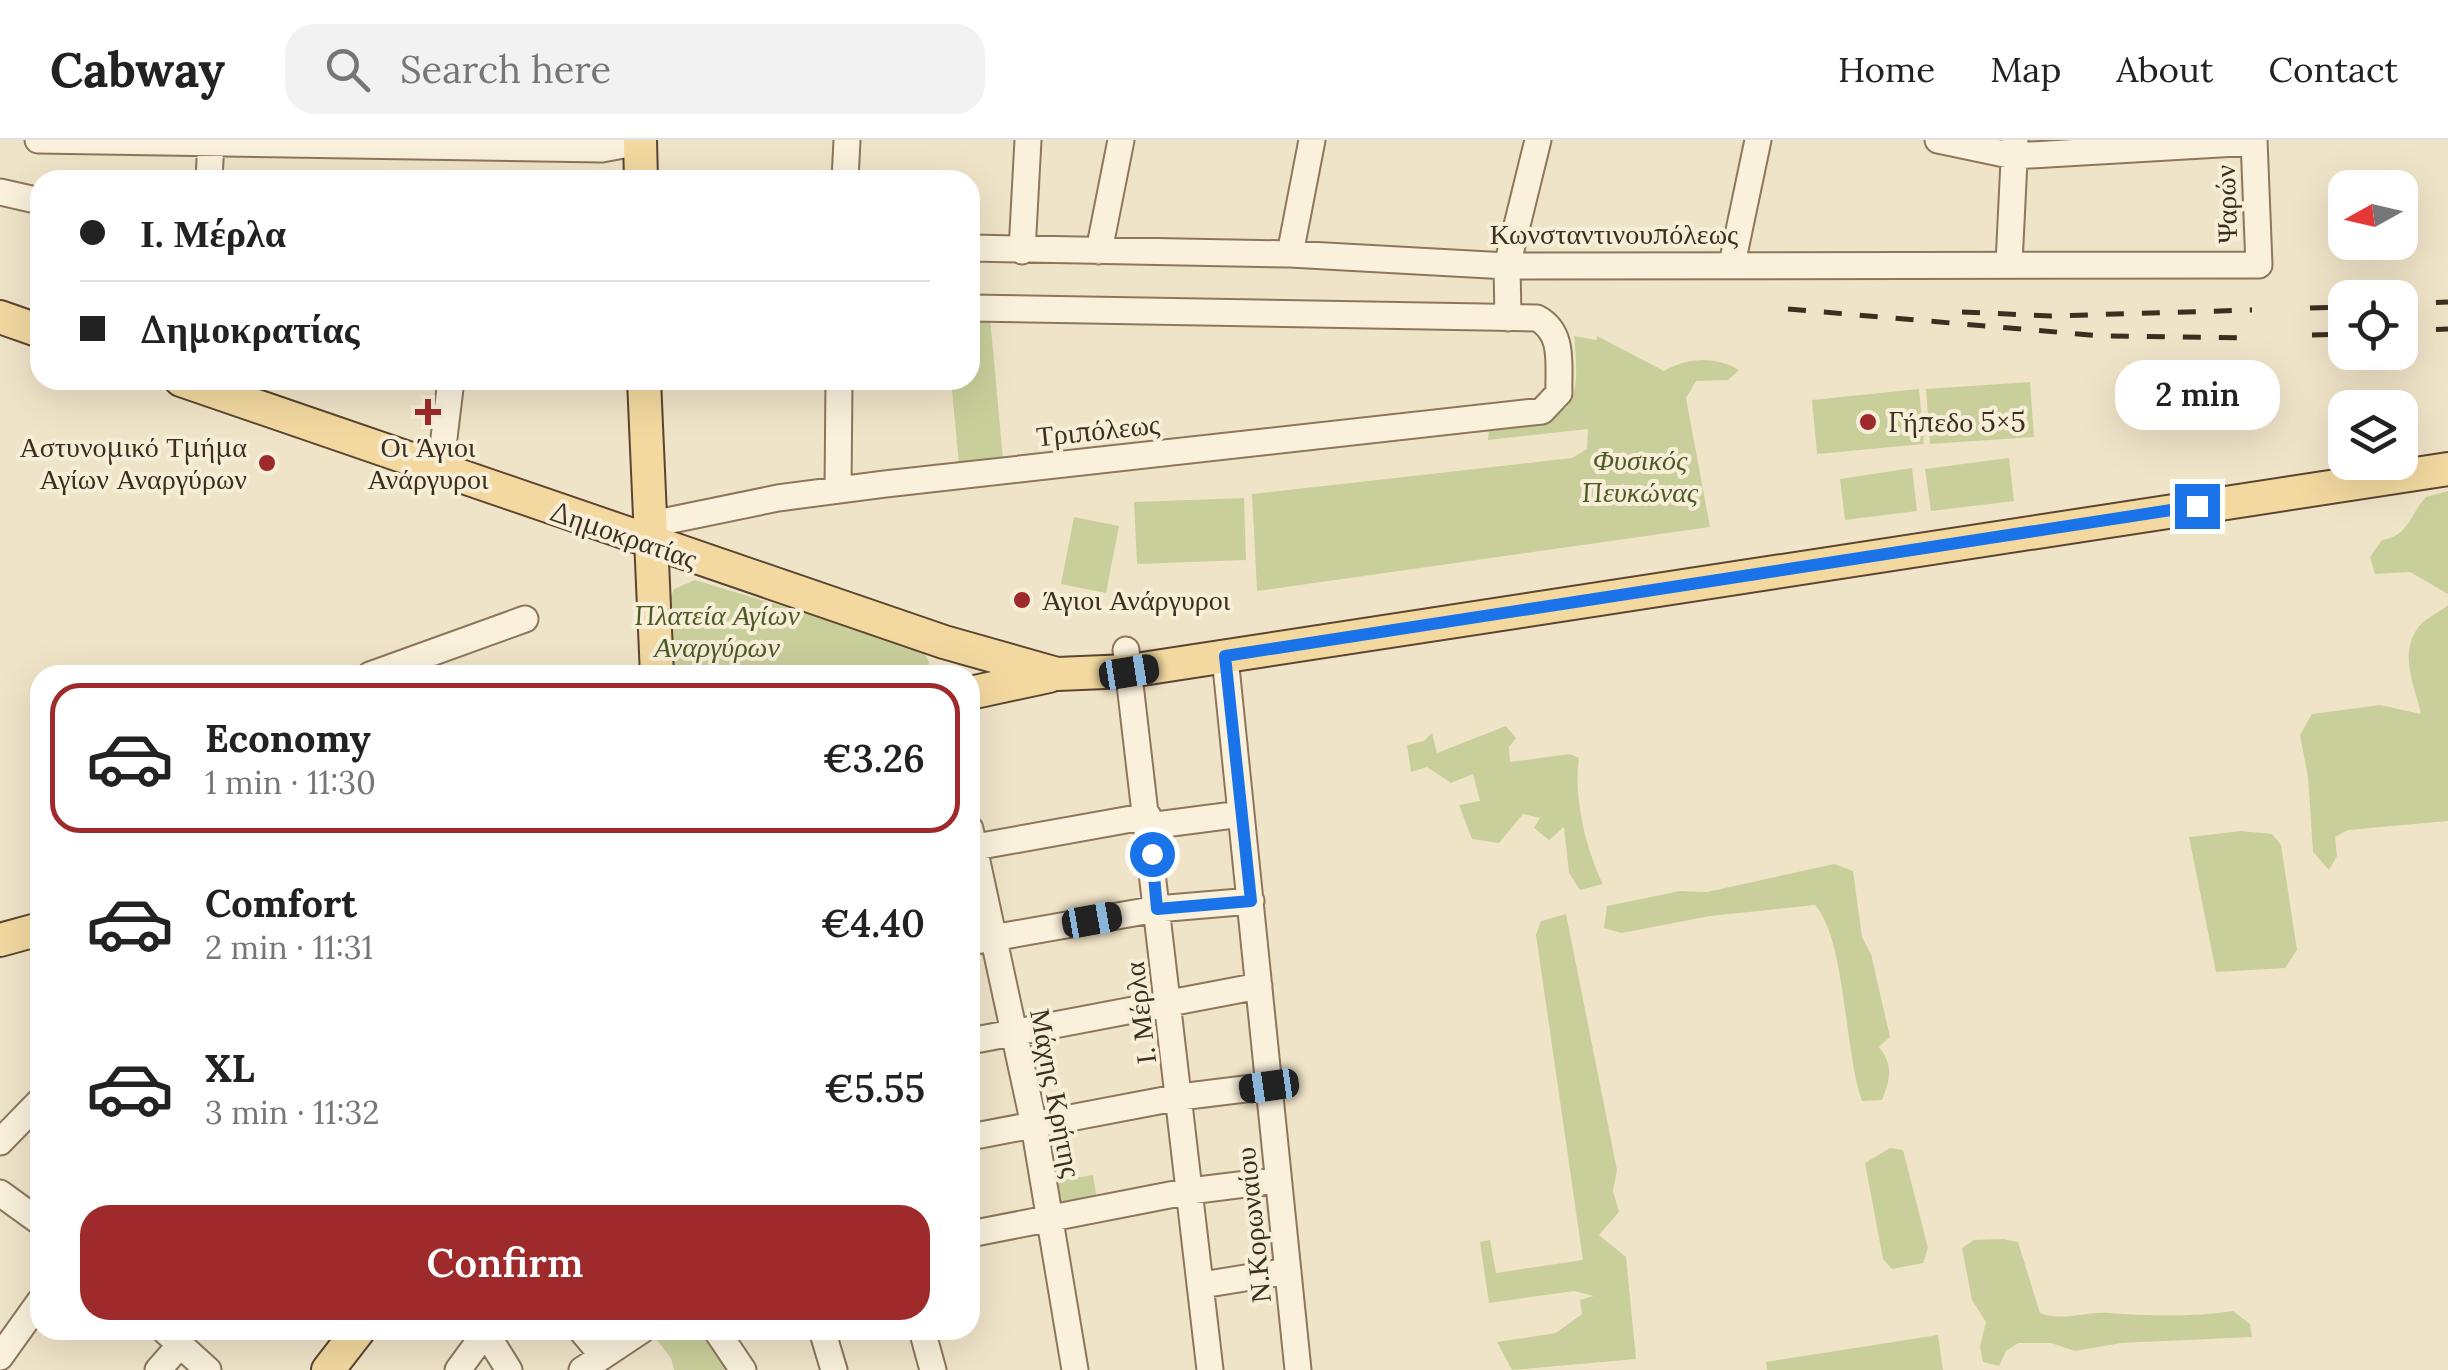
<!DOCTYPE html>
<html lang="en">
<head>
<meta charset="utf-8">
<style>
  :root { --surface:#fff; --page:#f2f2f2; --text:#222; --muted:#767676; --line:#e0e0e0; --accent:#9e2a2b }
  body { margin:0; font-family:Lora,serif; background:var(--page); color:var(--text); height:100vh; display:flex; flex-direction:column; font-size:38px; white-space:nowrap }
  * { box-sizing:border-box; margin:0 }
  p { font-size:32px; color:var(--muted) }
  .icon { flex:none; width:55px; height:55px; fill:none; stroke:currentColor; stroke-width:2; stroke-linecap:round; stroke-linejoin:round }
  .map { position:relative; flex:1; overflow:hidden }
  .side { position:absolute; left:30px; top:525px; width:950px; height:675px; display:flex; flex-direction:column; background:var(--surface); border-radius:30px; box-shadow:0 10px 40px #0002 }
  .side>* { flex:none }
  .top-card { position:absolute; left:30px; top:30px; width:950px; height:220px; border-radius:30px; box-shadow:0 10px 40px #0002; display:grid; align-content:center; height:220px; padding:0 50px; background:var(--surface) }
  .needle { width:65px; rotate:262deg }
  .controls { position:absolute; left:2328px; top:30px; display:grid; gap:20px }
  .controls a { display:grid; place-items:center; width:90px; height:90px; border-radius:20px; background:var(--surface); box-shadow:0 10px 40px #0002; font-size:50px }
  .end { position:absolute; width:45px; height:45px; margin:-22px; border:12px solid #1a73e8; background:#fff; box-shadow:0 0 0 5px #fff }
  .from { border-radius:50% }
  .bubble { position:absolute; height:70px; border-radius:30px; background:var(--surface); box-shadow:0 10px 40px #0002; font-size:32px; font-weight:600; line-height:70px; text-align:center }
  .car { position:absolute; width:30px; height:60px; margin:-30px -15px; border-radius:12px; box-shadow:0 0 8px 2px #0007; background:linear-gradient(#222 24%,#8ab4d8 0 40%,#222 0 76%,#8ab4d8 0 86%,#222 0) }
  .top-card b { display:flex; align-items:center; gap:35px; height:95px; font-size:38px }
  .top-card b+b { border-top:2px solid var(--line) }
  .top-card i { width:25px; height:25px; background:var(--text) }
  ul { padding:18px 0 0; list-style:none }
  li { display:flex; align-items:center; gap:30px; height:150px; margin:0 20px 15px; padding:0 30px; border:5px solid transparent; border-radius:30px }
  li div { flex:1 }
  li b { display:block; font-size:38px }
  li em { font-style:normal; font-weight:600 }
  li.active { border-color:var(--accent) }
  li>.icon { width:90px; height:90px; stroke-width:1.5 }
  .button { display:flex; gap:20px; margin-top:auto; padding:20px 50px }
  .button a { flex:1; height:115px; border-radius:30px; background:var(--accent); color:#fff; font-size:40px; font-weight:600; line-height:115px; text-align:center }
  header { display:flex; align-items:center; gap:60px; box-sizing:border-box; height:140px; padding:0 50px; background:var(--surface); border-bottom:2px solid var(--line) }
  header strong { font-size:48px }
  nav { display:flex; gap:55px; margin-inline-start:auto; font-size:35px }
  .search { width:700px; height:90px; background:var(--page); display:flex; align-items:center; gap:25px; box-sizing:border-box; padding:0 35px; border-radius:30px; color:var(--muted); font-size:38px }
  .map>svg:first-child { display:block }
  .green { fill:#c9cf9b }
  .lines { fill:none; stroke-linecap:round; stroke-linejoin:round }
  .minor-casing { stroke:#8d765c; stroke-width:29 }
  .major-casing { stroke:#5b4430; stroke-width:36 }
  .minor { stroke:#faf1dc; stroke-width:25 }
  .major { stroke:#f3d9a0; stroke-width:32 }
  .rail { stroke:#3d2e20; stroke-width:5; stroke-dasharray:18 18; stroke-linecap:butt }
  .route { stroke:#1a73e8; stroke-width:12 }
  .poi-dot { fill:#9e2a2b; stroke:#f7eed8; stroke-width:4 }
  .labels { text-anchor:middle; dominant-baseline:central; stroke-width:8; stroke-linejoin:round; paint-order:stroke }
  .street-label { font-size:28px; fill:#3d2e20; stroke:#f7eed8 }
  .poi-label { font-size:28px; fill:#3d2e20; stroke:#f7eed8; text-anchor:start }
  .park-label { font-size:28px; font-style:italic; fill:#4d5a26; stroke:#f7eed8 }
</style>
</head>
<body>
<header>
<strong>Cabway</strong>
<div class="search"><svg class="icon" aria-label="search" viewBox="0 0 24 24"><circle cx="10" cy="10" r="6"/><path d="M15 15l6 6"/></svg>Search here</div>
<nav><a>Home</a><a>Map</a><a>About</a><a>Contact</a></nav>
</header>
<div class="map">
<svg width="2448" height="1230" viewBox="0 0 2448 1230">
  <rect width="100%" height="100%" fill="#f0e4c8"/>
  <path class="green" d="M 970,178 L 990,178 L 1003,319 L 959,324 L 951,240 L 970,240 Z
    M 1574,196 L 1596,200 L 1597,196 L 1664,231 C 1688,217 1716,216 1739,230 L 1728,240 L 1696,241 L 1686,258 L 1710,387 L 1257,451 L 1252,354 L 1572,318 L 1587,309 L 1588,289 L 1488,300 L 1489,289 C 1566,275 1583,282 1574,196 Z
    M 2030,242 L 2034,297 L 1930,304 L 1926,249 Z
    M 1919,249 L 1924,304 L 1817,314 L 1812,260 Z
    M 2009,318 L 2014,361 L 1931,371 L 1925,329 Z
    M 1912,328 L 1917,371 L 1845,380 L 1840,339 Z
    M 2448,351 L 2448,454 L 2410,432 L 2375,434 L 2370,417 L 2382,400 C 2409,396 2410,374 2426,357 Z
    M 1244,358 L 1246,420 L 1137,424 L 1134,362 Z
    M 1074,377 L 1119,386 L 1106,453 L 1061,444 Z
    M 695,440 L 922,508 L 929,523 L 926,534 L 673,535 L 669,461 L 674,449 Z
    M 2448,465 L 2448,681 L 2348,690 L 2335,697 L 2337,716 L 2329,730 L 2313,712 L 2308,637 L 2300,595 L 2312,574 L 2380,565 L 2421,574 C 2415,547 2399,516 2417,489 C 2423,479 2439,473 2448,465 Z
    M 1506,586 L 1516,598 L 1509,607 L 1510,622 L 1570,614 L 1579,618 C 1573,655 1586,710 1603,744 L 1580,750 L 1569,733 L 1564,687 L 1549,700 L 1534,688 L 1540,678 L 1523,674 L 1499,703 L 1472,699 L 1459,665 L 1480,661 L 1473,634 L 1451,643 L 1427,627 L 1411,632 L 1407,605 L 1424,601 L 1432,593 L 1437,613 Z
    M 2241,691 L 2272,694 L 2281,705 L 2297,810 L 2285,828 L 2216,832 L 2189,697 Z
    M 1834,724 L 1853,731 L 1862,797 L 1871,814 L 1890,897 L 1879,907 C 1894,925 1890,940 1882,960 L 1862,961 C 1844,911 1846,800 1815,765 L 1710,776 L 1622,793 L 1604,788 L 1607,766 L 1680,751 L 1707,752 Z
    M 1566,774 L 1617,1030 L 1613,1051 L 1619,1072 L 1599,1095 L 1626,1117 L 1636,1219 L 1512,1230 L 1497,1202 L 1556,1193 L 1582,1174 L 1580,1160 L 1594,1156 L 1574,1151 L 1489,1163 L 1480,1102 L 1490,1100 L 1496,1133 L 1583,1120 L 1536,795 L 1541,781 Z
    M 1890,1008 L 1903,1010 L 1928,1108 L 1923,1123 L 1892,1129 L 1883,1119 L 1865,1023 Z
    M 1093,1035 L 1097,1060 L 1060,1066 L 1056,1041 Z
    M 2003,1099 L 2018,1102 L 2040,1173 C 2064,1182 2085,1171 2109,1173 C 2148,1176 2195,1177 2233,1171 L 2250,1184 L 2252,1197 L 2121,1203 L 2075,1211 L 2051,1203 L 2018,1203 L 2006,1211 L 1999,1226 L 1983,1222 L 1980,1207 L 1986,1182 L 1972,1160 L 1962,1108 L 1974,1100 Z
    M 661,1190 L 706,1190 L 732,1230 L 674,1230 L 671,1218 L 653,1195 Z
    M 1938,1195 L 1943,1230 L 1767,1230 L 1766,1222 Z"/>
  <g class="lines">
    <defs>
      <path id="minor" d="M 38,0 L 602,9 L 640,2
        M 1938,0 L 2014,16 L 2254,2
        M 209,40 L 211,0
        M 845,40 L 847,0
        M 0,52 L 40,61
        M 970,108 L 1290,114 L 1507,126 L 2259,125 L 2254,0
        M 1022,111 L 1028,0
        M 1099,111 L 1121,0
        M 1290,114 L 1312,0
        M 1732,124 L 1758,0
        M 2009,124 L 2015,0
        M 1508,178 L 1507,126 L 1538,0
        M 440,331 L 451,240
        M 838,350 L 839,240
        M 652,384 L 778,358 L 885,344 L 1542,271 L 1559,253 C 1558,225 1565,193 1537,178 L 970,168
        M 1126,510 L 1210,1230
        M 1225,517 L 1298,1230
        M 370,535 L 525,479
        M 1149,686 L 1241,674
        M 970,689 L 1034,985 L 1075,1230
        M 970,708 L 1148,676
        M 970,802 L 1157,769 L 1251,761
        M 970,901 L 1259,846
        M 970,997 L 1180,957 L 1269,946
        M 0,1002 L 40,961
        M 0,1053 L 40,1082
        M 970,1094 L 1190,1051 L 1278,1040
        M 1202,1145 L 1288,1131
        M 164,1190 L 208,1230
        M 484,1190 L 509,1230
        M 581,1190 L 602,1215
        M 716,1190 L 743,1230
        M 822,1190 L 834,1230
        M 922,1190 L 933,1230
        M 0,1217 L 40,1161
        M 158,1230 L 180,1205
        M 458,1230 L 485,1193
        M 582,1230 L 642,1190"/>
      <path id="major" d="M 640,0 L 641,40
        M 0,177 L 40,191
        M 181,240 L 944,502 L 1057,534 L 1129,531 L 2448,329
        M 644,240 L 657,535
        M 970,553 L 1049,536
        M 0,800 L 40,789
        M 328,1230 L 359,1190"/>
    </defs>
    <use href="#minor" class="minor-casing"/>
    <use href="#major" class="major-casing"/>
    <use href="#minor" class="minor"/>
    <use href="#major" class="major"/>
    <path class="rail" d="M 2400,164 L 2448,162
      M 2310,168 L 2345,167
      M 1788,169 L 2102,196 L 2253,198
      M 1962,172 L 2051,176 L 2252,170
      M 2400,191 L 2448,189
      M 2312,195 L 2345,194"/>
  </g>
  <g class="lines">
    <path class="route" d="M 1152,714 L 1157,769 L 1251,761 L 1225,516 L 2197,366"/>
  </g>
  <g class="poi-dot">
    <path d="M423 257h10v10h10v10h-10v10h-10v-10h-10v-10h10z"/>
    <circle cx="1868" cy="282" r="10"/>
    <circle cx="267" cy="323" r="10"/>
    <circle cx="1022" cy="460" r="10"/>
  </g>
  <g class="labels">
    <g class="street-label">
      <text transform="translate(2226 64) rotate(-92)">Ψαρών</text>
      <text x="1614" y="94">Κωνσταντινουπόλεως</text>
      <text transform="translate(1098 290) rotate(-6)">Τριπόλεως</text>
      <text transform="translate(624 395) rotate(19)">Δημοκρατίας</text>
      <text transform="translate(1140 873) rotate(-97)">Ι. Μέρλα</text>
      <text transform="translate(1056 953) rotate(79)">Μάχης Κρήτης</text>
      <text transform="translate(1253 1085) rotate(-96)">Ν.Κορωναίου</text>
    </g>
    <g class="poi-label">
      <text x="1888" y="282">Γήπεδο 5×5</text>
      <text x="247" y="307" text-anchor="end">Αστυνομικό Τμήμα<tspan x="247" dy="32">Αγίων Αναργύρων</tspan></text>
      <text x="428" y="307" text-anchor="middle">Οι Άγιοι<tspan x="428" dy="32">Ανάργυροι</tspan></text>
      <text x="1042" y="460">Άγιοι Ανάργυροι</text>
    </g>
    <g class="park-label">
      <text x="1640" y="320">Φυσικός<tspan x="1640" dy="32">Πευκώνας</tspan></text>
      <text x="717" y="475">Πλατεία Αγίων<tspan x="717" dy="32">Αναργύρων</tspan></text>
    </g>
  </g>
</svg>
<div class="controls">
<a><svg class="needle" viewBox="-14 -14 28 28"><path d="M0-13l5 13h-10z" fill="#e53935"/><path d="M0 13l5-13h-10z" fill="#767676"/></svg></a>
<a><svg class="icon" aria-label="locate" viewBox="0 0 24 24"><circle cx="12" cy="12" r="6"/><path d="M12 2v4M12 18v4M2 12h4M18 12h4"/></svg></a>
<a><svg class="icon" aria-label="layers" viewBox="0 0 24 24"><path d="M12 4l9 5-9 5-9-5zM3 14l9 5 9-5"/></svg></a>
</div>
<i class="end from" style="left:1152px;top:714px"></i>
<i class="end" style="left:2197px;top:366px"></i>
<div class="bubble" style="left:2115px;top:220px;width:165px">2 min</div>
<i class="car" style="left:1129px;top:532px;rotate:81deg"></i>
<i class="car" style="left:1092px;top:780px;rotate:80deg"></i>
<i class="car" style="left:1269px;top:946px;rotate:262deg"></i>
<div class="top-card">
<b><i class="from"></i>Ι. Μέρλα</b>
<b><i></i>Δημοκρατίας</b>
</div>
<section class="side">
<ul>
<li class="active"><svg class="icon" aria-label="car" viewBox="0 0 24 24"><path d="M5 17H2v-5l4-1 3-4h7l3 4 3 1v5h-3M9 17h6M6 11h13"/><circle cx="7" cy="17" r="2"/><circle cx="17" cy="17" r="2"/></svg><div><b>Economy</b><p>1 min · 11:30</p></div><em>€3.26</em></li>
<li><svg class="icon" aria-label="car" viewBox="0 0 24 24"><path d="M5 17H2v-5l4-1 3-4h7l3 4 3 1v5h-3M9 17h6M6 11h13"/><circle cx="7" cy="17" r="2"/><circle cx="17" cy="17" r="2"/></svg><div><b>Comfort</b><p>2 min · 11:31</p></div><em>€4.40</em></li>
<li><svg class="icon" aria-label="car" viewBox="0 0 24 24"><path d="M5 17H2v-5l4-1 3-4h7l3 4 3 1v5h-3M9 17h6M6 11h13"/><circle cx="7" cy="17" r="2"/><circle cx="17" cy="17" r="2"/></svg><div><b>XL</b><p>3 min · 11:32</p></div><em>€5.55</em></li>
</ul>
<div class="button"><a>Confirm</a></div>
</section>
</div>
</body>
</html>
